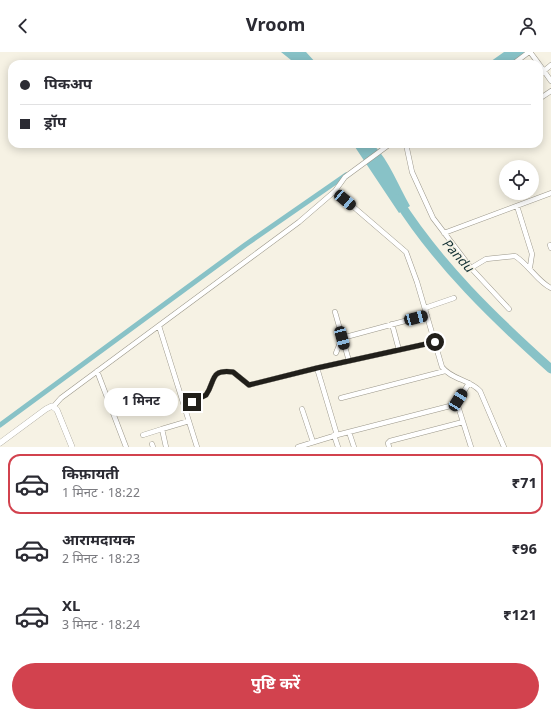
<!DOCTYPE html>
<html lang="hi">
<head>
<meta charset="utf-8">
<style>
  :root { --surface:#fff; --page:#f2f2f3; --text:#2b2b33; --muted:#7c7c81; --line:#e1e1e2; --accent:#d2424e }
  body { margin:0; font-family:Georgia,"Noto Sans Devanagari",serif; background:var(--page); color:var(--text); height:100vh; display:flex; flex-direction:column; font-size:15px; white-space:nowrap }
  * { box-sizing:border-box; margin:0 }
  p { font-size:13px; color:var(--muted) }
  .icon { flex:none; width:22px; height:22px; fill:none; stroke:currentColor; stroke-width:2; stroke-linecap:round; stroke-linejoin:round }
  .map { position:relative; height:395px; overflow:hidden }
  .drawer { display:flex; flex-direction:column; background:var(--surface); flex:1 }
  .drawer>* { flex:none }
  .hud { position:absolute; left:8px; top:8px; width:535px; height:88px; border-radius:12px; box-shadow:0 2px 10px #0003; display:grid; align-content:center; height:88px; padding:0 12px; background:var(--surface) }
  .tools { position:absolute; left:499px; top:108px; display:grid; gap:8px }
  .tools a { display:grid; place-items:center; width:40px; height:40px; border-radius:50%; background:var(--surface); box-shadow:0 2px 10px #0003; font-size:20px }
  .end { position:absolute; width:18px; height:18px; margin:-9px; border:5px solid #211f1a; background:#fff; box-shadow:0 0 0 2px #fff }
  .from { border-radius:50% }
  .bubble { position:absolute; height:28px; border-radius:14px; background:var(--surface); box-shadow:0 2px 10px #0003; font-size:13px; font-weight:700; line-height:28px; text-align:center }
  .car { position:absolute; width:12px; height:24px; margin:-12px -6px; border-radius:5px; box-shadow:0 0 3px 1px #0007; background:linear-gradient(#222 24%,#8ab4d8 0 40%,#222 0 76%,#8ab4d8 0 86%,#222 0) }
  .hud b { display:flex; align-items:center; gap:14px; height:38px; font-size:15px }
  .hud b+b { border-top:1px solid var(--line) }
  .hud i { width:10px; height:10px; background:var(--text) }
  ul { padding:7px 0 0; list-style:none }
  li { display:flex; align-items:center; gap:12px; height:60px; margin:0 8px 6px; padding:0 4px; border:2px solid transparent; border-radius:12px }
  li div { flex:1 }
  li b { display:block; font-size:15px }
  li em { font-style:normal; font-weight:700 }
  li.selected { border-color:var(--accent) }
  li>.icon { width:36px; height:36px; stroke-width:1.5 }
  .cta { display:flex; gap:8px; margin-top:auto; padding:8px 12px }
  .cta a { flex:1; height:46px; border-radius:24px; background:var(--accent); color:#fff; font-size:16px; font-weight:700; line-height:46px; text-align:center }
  header { display:flex; justify-content:space-between; align-items:center; height:52px; padding:0 12px; background:var(--surface); font-size:18px; font-weight:700 }
  .map>svg:first-child { display:block }
  .water { fill:#88c2c7 }
  .lines { fill:none; stroke-linecap:round; stroke-linejoin:round }
  .canal { stroke:#88c2c7; stroke-width:5 }
  .river { stroke:#88c2c7; stroke-width:9 }
  .minor-casing { stroke:#9b978a; stroke-width:5.5 }
  .tertiary-casing { stroke:#9b978a; stroke-width:6 }
  .minor { stroke:#fff; stroke-width:4.5 }
  .tertiary { stroke:#fff; stroke-width:5.5 }
  .route { stroke:#211f1a; stroke-width:5 }
  .labels { text-anchor:middle; dominant-baseline:central; stroke-width:3; stroke-linejoin:round; paint-order:stroke }
  .water-label { font-size:13px; font-style:italic; fill:#112f32; stroke:#f6f2e4 }
</style>
</head>
<body>
<header><svg class="icon" aria-label="back" viewBox="0 0 24 24"><path d="M15 5l-7 7 7 7"/></svg>Vroom<svg class="icon" aria-label="person" viewBox="0 0 24 24"><circle cx="12" cy="8" r="4"/><path d="M4 21q1-7 8-7t8 7"/></svg></header>
<div class="map">
<svg width="551" height="395" viewBox="0 0 551 395">
  <rect width="100%" height="100%" fill="#f6f2e4"/>
  <path class="water" d="M 281,0 L 306,0 L 317,12 L 296,12 Z
    M 504,0 L 526,0 L 509,12 L 487,12 Z
    M 353,92 L 373,92 C 390,110 398,133 410,154 L 399,161 Z"/>
  <g class="lines">
    <path class="canal" d="M 0,373 L 245,193 L 346,123"/>
    <path class="river" d="M 397,147 C 438,212 494,266 551,317"/>
    <defs>
      <path id="minor" d="M 530,0 L 539,12
        M 513,12 L 529,0
        M 539,12 L 551,29
        M 539,23 L 551,13
        M 539,47 L 551,39
        M 406,92 L 412,120 L 433,166 L 471,216 L 486,207 L 515,204 C 529,213 538,230 551,236
        M 335,139 L 406,200 L 417,230 L 442,315 C 452,328 469,327 480,339 L 504,395
        M 517,154 L 532,202 L 530,215
        M 444,181 L 551,141
        M 550,193 L 551,196
        M 471,216 L 509,257
        M 425,256 L 454,246
        M 335,260 L 349,309
        M 392,272 L 399,298
        M 159,274 L 197,395
        M 336,301 L 342,286 L 427,263
        M 317,316 L 337,383
        M 97,319 L 126,395
        M 341,346 L 445,319
        M 457,351 L 471,395
        M 184,353 L 206,343 C 216,329 209,317 233,320 L 249,333 L 317,316 L 435,290
        M 53,355 L 61,346 L 299,170 L 335,139 L 345,125 L 390,92
        M 302,357 L 313,390
        M 349,380 L 354,395
        M 143,383 L 162,377
        M 334,383 L 338,395
        M 152,392 L 153,395
        M 166,395 L 162,377 L 189,369
        M 298,395 L 337,383 L 450,354 L 457,351 L 469,331
        M 389,395 L 388,391 L 390,389 L 463,370"/>
      <path id="tertiary" d="M 0,391 L 46,357 L 52,354 L 57,358 L 72,395"/>
    </defs>
    <use href="#minor" class="minor-casing"/>
    <use href="#tertiary" class="tertiary-casing"/>
    <use href="#minor" class="minor"/>
    <use href="#tertiary" class="tertiary"/>
  </g>
  <g class="lines">
    <path class="route" d="M 192,350 L 206,343 C 216,329 209,317 233,320 L 249,333 L 317,316 L 435,290"/>
  </g>
  <g class="labels">
    <g class="water-label">
      <text transform="translate(457 204) rotate(48)">Pandu</text>
    </g>
  </g>
</svg>
<div class="tools">
<a><svg class="icon" aria-label="locate" viewBox="0 0 24 24"><circle cx="12" cy="12" r="6"/><path d="M12 2v4M12 18v4M2 12h4M18 12h4"/></svg></a>
</div>
<i class="end from" style="left:435px;top:290px"></i>
<i class="end" style="left:192px;top:350px"></i>
<div class="bubble" style="left:104px;top:336px;width:74px">1 मिनट</div>
<i class="car" style="left:345px;top:148px;rotate:130deg"></i>
<i class="car" style="left:416px;top:266px;rotate:75deg"></i>
<i class="car" style="left:342px;top:286px;rotate:165deg"></i>
<i class="car" style="left:458px;top:348px;rotate:32deg"></i>
<div class="hud">
<b><i class="from"></i>पिकअप</b>
<b><i></i>ड्रॉप</b>
</div>
</div>
<section class="drawer">
<ul>
<li class="selected"><svg class="icon" aria-label="car" viewBox="0 0 24 24"><path d="M5 17H2v-5l4-1 3-4h7l3 4 3 1v5h-3M9 17h6M6 11h13"/><circle cx="7" cy="17" r="2"/><circle cx="17" cy="17" r="2"/></svg><div><b>किफ़ायती</b><p>1 मिनट · 18:22</p></div><em>₹71</em></li>
<li><svg class="icon" aria-label="car" viewBox="0 0 24 24"><path d="M5 17H2v-5l4-1 3-4h7l3 4 3 1v5h-3M9 17h6M6 11h13"/><circle cx="7" cy="17" r="2"/><circle cx="17" cy="17" r="2"/></svg><div><b>आरामदायक</b><p>2 मिनट · 18:23</p></div><em>₹96</em></li>
<li><svg class="icon" aria-label="car" viewBox="0 0 24 24"><path d="M5 17H2v-5l4-1 3-4h7l3 4 3 1v5h-3M9 17h6M6 11h13"/><circle cx="7" cy="17" r="2"/><circle cx="17" cy="17" r="2"/></svg><div><b>XL</b><p>3 मिनट · 18:24</p></div><em>₹121</em></li>
</ul>
<div class="cta"><a>पुष्टि करें</a></div>
</section>
</body>
</html>
